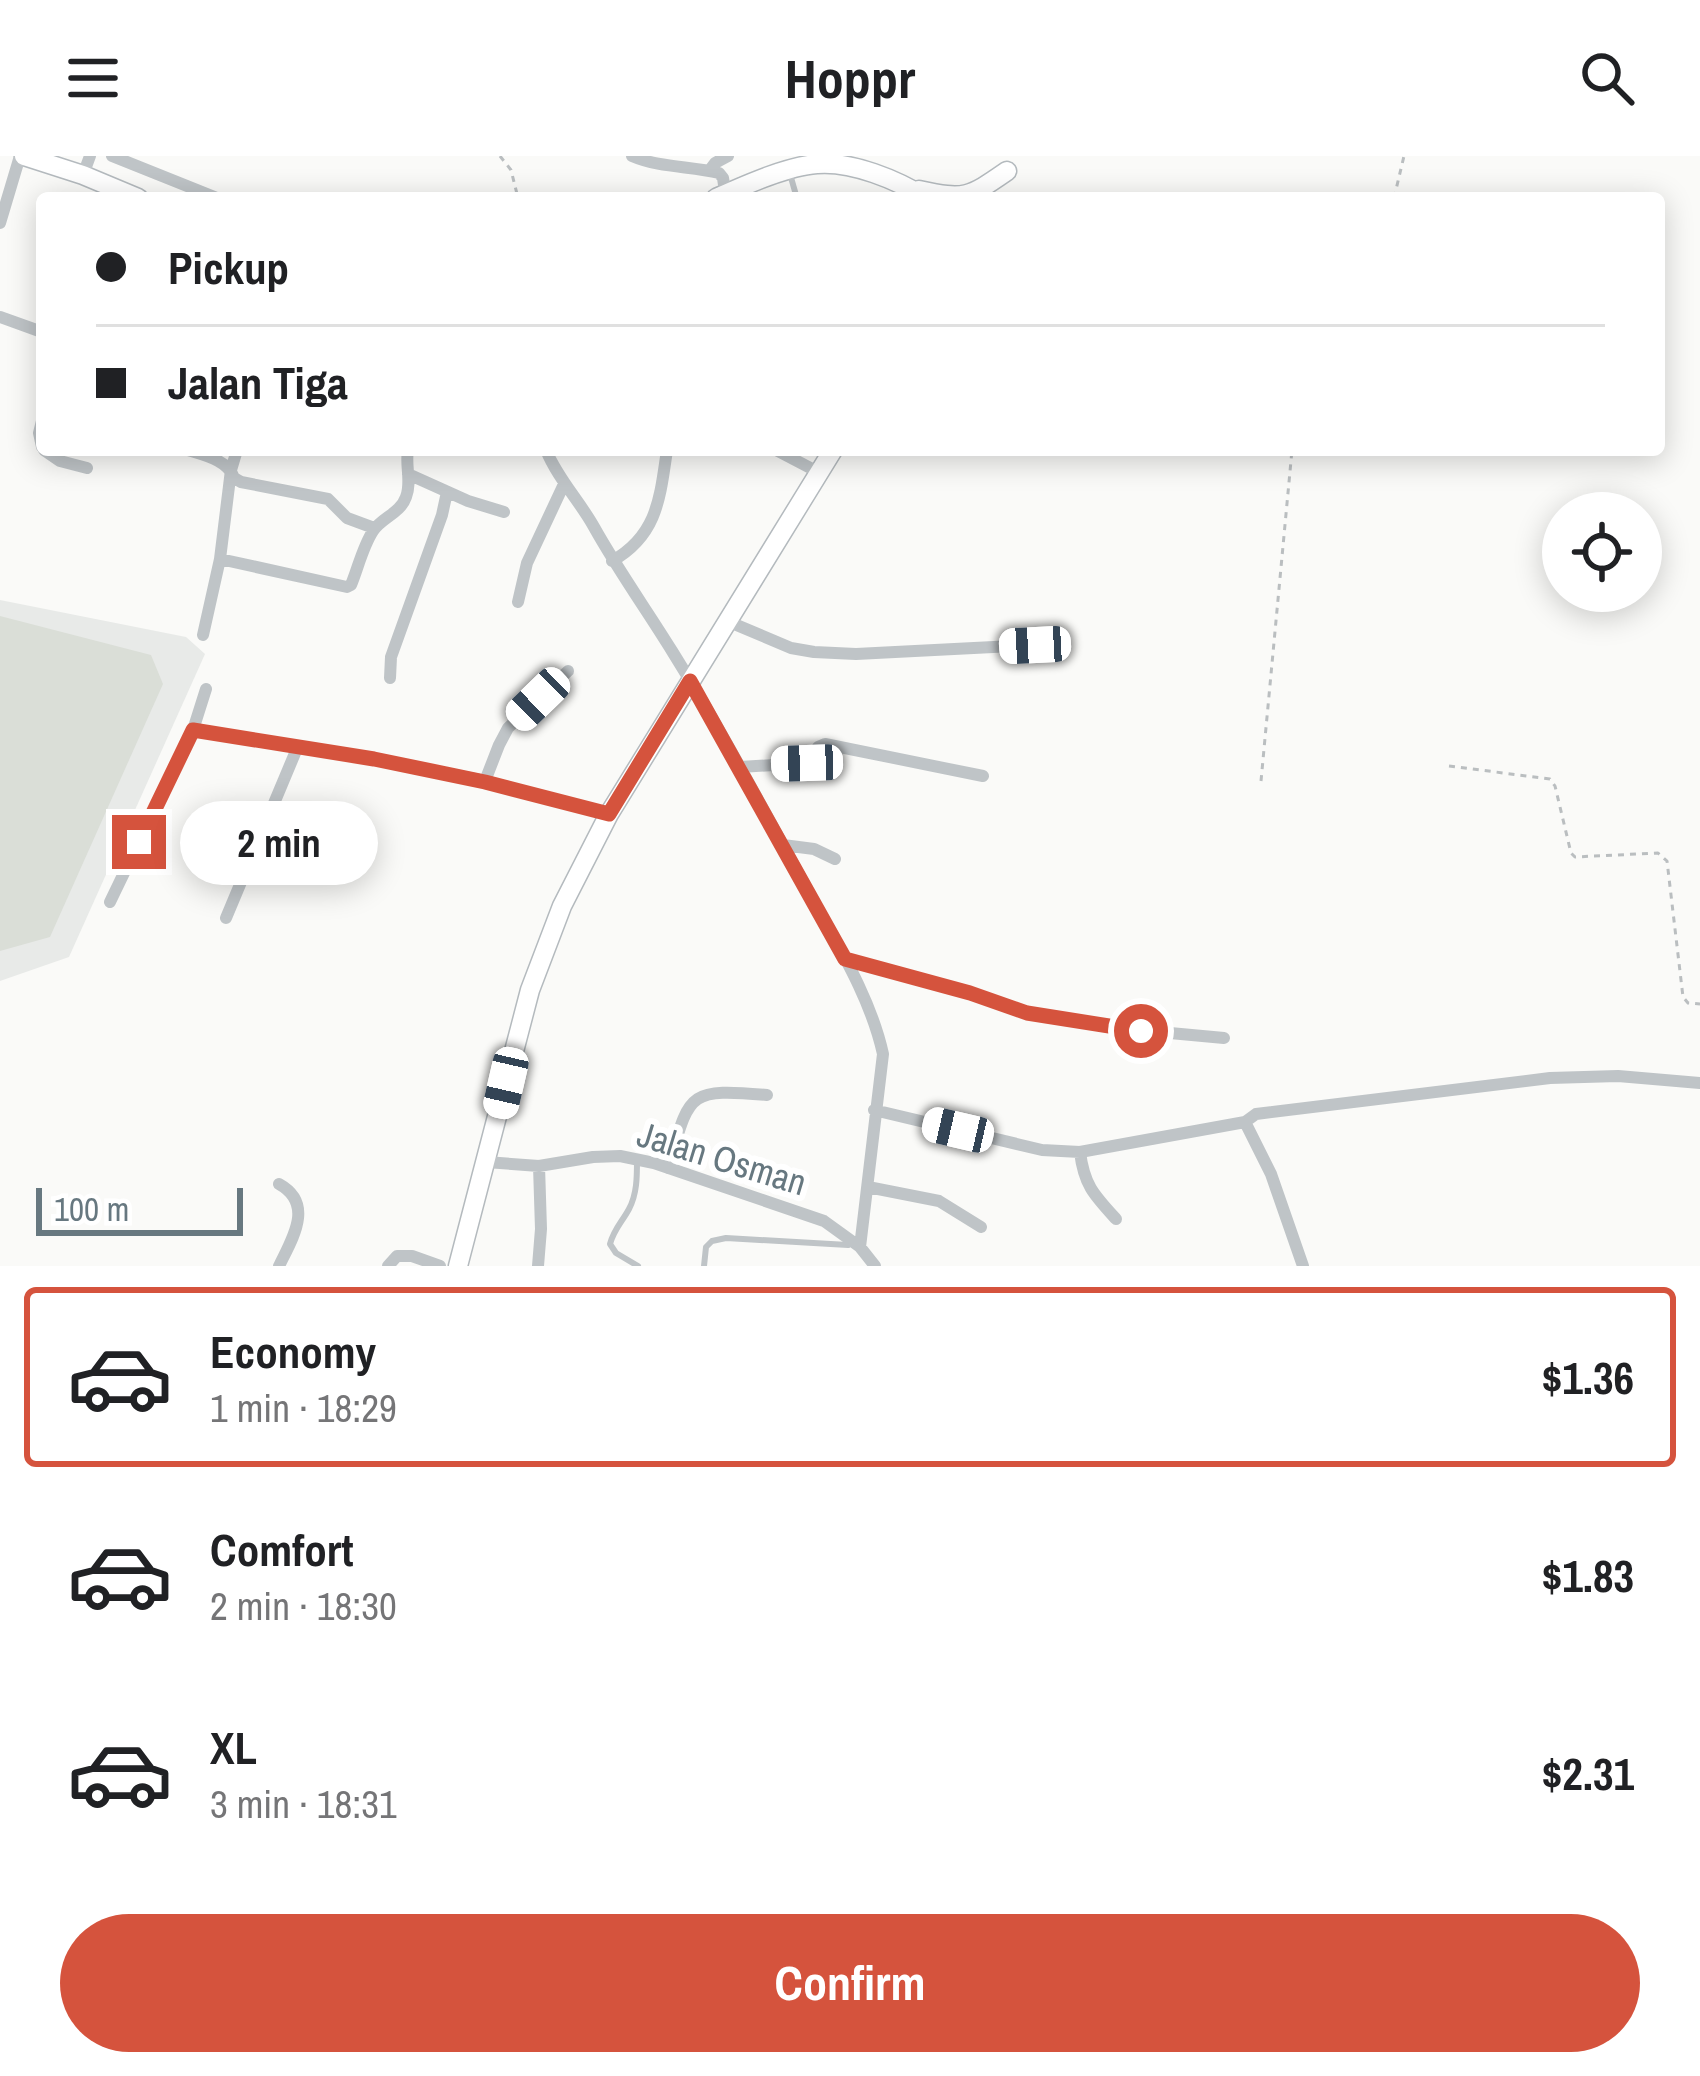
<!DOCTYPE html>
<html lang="en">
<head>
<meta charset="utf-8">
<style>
  :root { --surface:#fff; --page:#f6f6f6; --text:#202124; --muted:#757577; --line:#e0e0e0; --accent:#d5533d }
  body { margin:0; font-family:"Archivo Narrow",sans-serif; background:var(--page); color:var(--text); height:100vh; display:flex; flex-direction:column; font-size:45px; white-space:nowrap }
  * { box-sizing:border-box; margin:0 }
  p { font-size:39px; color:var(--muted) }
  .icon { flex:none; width:66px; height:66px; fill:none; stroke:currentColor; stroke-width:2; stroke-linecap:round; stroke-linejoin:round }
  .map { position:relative; height:1110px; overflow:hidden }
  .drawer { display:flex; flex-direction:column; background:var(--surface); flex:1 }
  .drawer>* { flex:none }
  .top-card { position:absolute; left:36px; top:36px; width:1629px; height:264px; border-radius:12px; box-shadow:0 6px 30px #0003; display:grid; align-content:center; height:264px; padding:0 60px; background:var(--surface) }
  .fabs { position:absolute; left:1542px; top:336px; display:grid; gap:24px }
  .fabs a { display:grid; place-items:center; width:120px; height:120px; border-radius:50%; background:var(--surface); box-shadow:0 6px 30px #0003; font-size:60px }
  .scale { position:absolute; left:36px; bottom:30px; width:207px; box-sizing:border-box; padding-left:12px; border:6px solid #677880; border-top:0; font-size:33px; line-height:42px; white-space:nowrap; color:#677880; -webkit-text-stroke:9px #fff; paint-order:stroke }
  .end { position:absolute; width:54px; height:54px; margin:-27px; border:15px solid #d5533d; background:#fff; box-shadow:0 0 0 6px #fff }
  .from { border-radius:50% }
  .bubble { position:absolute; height:84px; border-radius:42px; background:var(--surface); box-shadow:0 6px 30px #0003; font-size:39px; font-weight:800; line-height:84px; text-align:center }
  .car { position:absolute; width:36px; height:72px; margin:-36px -18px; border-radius:15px; box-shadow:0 0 9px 3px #0007; background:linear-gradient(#fff 24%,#345 0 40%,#fff 0 76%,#345 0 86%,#fff 0) }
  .top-card b { display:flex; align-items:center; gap:42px; height:114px; font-size:45px }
  .top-card b+b { border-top:3px solid var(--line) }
  .top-card i { width:30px; height:30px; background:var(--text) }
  ul { padding:21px 0 0; list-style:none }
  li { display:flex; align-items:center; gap:36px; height:180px; margin:0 24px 18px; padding:0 36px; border:6px solid transparent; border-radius:12px }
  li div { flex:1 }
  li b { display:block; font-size:45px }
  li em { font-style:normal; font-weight:800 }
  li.selected { border-color:var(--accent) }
  li>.icon { width:108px; height:108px; stroke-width:1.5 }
  .button { display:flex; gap:24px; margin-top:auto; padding:24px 60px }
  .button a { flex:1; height:138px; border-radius:72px; background:var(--accent); color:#fff; font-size:48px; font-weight:800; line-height:138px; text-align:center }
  header { display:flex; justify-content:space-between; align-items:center; height:156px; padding:0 60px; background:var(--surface); font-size:54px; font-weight:800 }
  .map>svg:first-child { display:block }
  .built { fill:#e8eae8 }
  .green { fill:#daded7 }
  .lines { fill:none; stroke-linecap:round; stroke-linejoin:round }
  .secondary-casing { stroke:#b4babe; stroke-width:21 }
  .path { stroke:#babec0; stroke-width:3; stroke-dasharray:6 6; stroke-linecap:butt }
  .lane { stroke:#bfc4c7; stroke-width:6 }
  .street { stroke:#bfc4c7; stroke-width:12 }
  .secondary { stroke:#fff; stroke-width:18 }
  .route { stroke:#d5533d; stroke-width:15 }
  .labels { text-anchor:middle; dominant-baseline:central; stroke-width:12; stroke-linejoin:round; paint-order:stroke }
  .street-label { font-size:36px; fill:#677880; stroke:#fff }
</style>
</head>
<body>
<header><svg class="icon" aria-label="menu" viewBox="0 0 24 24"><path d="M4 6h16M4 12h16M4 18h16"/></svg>Hoppr<svg class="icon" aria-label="search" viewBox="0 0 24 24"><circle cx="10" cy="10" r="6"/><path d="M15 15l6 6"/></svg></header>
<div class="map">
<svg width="1700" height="1110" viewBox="0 0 1700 1110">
  <rect width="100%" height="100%" fill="#fafaf8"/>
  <path class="built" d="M 0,444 L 186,481 L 205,498 L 69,801 L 0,825 Z"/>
  <path class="green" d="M 0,460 L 151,499 L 163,528 L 50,781 L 0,795 Z"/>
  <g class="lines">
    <defs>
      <path id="secondary" d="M 24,0 L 83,19 L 138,42
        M 919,34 C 965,44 968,42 1007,15
        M 716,42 C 743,30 787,10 817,8 C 852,5 897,24 926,42
        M 458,1110 L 530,834 L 562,750 L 609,658 L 833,294"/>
    </defs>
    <use href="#secondary" class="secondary-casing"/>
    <path class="path" d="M 500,0 L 511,14 L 518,42
      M 1394,42 L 1404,0
      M 1449,610 L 1550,623 L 1555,630 L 1571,697 L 1575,701 L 1658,697 L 1667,705 L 1683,841 L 1688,847 L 1700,848
      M 1261,625 L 1292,294"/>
    <path class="lane" d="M 790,18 L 796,39 L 799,42
      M 637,1004 C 637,1021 637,1038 629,1053 C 622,1066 614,1073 610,1088 L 616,1097 L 638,1110
      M 704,1110 L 706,1091 L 712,1085 L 726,1082 L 848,1089"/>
    <path class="street" d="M 112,0 L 217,42
      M 632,0 C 660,12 690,10 719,17 L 723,22 L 726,42
      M 709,15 L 715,7 L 728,0
      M 83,19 L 90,0
      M 0,67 L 20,0
      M 0,161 L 42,176
      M 42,265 L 39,277 L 42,291
      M 44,294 L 60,305 L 87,312
      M 188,294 C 204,299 228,304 234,322 L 241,326 L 328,343 L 347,362 L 374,372
      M 546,294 C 558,323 579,344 594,371 C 618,414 646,453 672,495 C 720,572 763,653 807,733 C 835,785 870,839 883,898 L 860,1091
      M 776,294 L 820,317
      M 408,318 L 468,345 L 504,356
      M 220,403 L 347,431 L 351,429 C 358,412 363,390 373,375 C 382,361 400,358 406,341 C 412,326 405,310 408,294
      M 612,405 C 658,379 660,341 667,294
      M 518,446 L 527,407 L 564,328
      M 727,465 L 791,492 L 814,496 L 856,498 L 1035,489
      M 203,479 L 220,403 L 231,314 L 237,294
      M 390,522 L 391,501 L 442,359 L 447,336
      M 193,574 L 373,603 L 485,625 L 609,658
      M 740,611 L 807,607 L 813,601 L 818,591 L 825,588 L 983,620
      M 485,625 L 499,589 L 508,572 L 568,515
      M 783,689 L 814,693 L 835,703
      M 110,746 L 193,574 L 206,533
      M 226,762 L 298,590
      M 845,803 L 970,837 L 1027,857 L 1116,872 L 1224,882
      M 874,954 L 1042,994 L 1080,996 L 1245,966 L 1256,958 L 1550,922 L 1618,920 L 1700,927
      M 1245,966 L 1271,1018 L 1303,1110
      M 1080,996 C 1084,1029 1094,1039 1116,1063
      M 486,1006 L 539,1010 L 593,1001 L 620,1000 L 654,1007 L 824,1065 L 860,1091 L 875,1110
      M 668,1012 C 690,937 686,932 767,939
      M 868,1031 L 939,1045 L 981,1071
      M 279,1110 C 292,1083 315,1048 279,1028
      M 388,1110 L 397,1100 L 412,1100 L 440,1110
      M 538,1110 L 541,1073 L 539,1010"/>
    <use href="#secondary" class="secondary"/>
  </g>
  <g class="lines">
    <path class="route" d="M 139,686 L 193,574 L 374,603 L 485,626 L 609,658 L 690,525 L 845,803 L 970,837 L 1027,857 L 1141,875"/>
  </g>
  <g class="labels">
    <g class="street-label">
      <text transform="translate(722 1002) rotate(17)">Jalan Osman</text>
    </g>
  </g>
</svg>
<div class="fabs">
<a><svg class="icon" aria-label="locate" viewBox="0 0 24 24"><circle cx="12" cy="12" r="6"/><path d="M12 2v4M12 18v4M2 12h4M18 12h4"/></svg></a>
</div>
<div class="scale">100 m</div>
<i class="end from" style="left:1141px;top:875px"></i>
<i class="end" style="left:139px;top:686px"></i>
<div class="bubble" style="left:180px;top:645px;width:198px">2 min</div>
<i class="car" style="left:1035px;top:489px;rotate:267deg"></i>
<i class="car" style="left:538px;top:543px;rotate:226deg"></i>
<i class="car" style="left:807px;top:607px;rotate:268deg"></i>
<i class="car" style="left:506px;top:927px;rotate:193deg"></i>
<i class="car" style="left:958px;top:974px;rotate:283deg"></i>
<div class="top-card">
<b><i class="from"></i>Pickup</b>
<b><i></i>Jalan Tiga</b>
</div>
</div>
<section class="drawer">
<ul>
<li class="selected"><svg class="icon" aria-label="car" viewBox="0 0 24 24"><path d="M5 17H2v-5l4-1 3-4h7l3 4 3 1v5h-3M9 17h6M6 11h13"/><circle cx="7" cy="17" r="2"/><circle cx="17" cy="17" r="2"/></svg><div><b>Economy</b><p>1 min · 18:29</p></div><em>$1.36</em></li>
<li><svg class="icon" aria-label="car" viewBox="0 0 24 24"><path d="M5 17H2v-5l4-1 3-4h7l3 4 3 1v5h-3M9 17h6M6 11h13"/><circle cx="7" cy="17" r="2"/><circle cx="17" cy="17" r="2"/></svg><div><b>Comfort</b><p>2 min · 18:30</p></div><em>$1.83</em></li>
<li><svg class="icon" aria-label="car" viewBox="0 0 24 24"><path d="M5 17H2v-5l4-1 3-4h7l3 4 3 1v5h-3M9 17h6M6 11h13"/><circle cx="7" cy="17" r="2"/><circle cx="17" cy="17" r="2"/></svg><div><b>XL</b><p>3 min · 18:31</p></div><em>$2.31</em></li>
</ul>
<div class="button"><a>Confirm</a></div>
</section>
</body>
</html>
